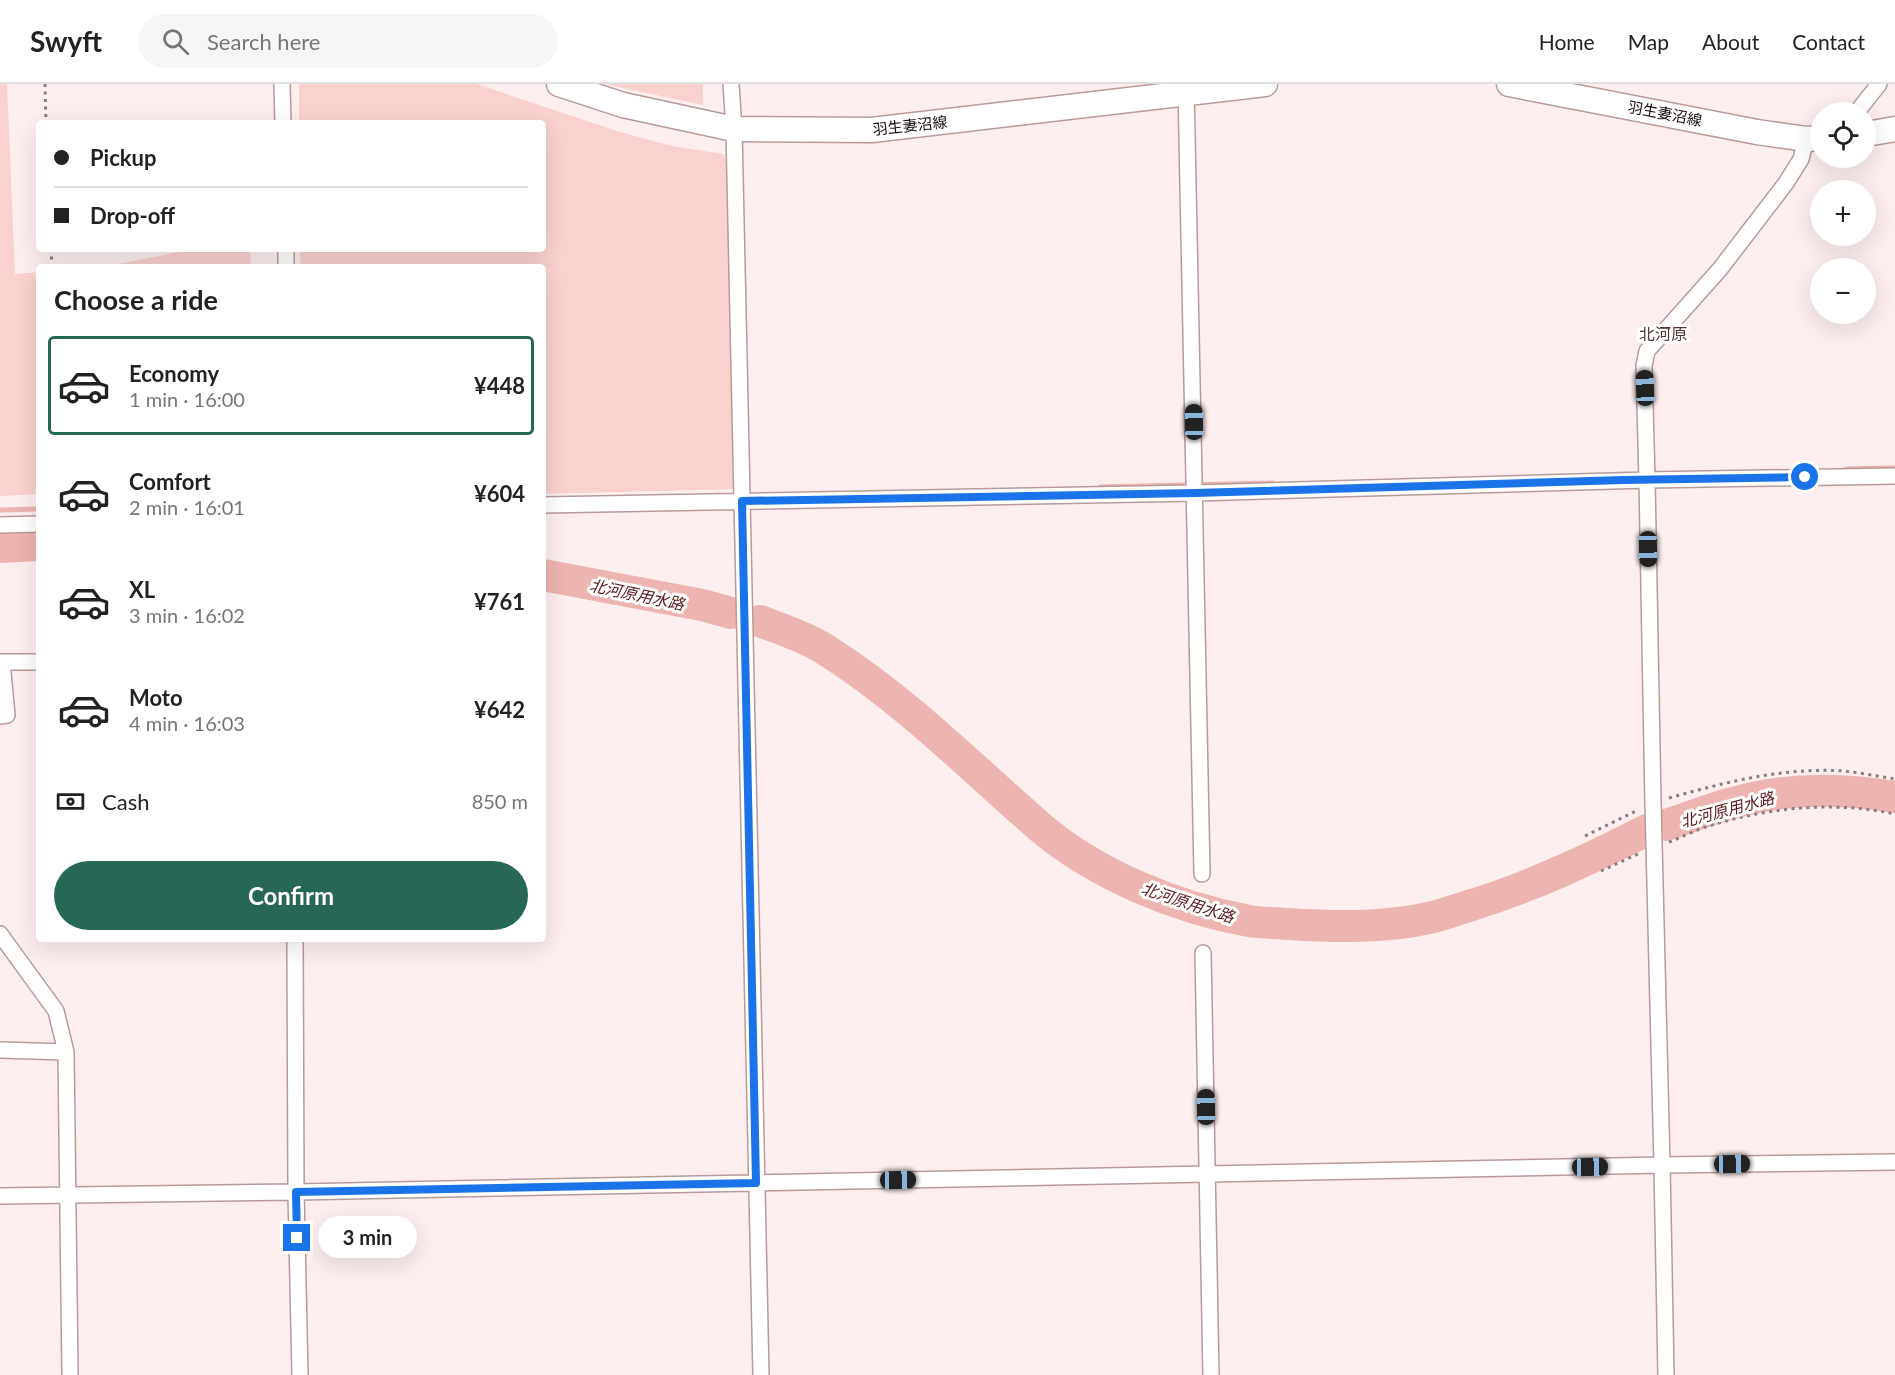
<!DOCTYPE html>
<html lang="en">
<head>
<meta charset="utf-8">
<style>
  :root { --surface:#fff; --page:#f6f6f6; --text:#222; --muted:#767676; --line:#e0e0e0; --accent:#276755 }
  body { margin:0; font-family:Lato,"Noto Sans JP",sans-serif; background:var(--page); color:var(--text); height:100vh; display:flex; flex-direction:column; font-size:22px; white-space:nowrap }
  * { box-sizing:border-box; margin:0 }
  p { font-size:20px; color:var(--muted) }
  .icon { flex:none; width:33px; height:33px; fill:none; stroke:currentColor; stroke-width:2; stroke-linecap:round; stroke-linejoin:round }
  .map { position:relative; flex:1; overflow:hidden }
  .details { position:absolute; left:36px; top:180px; width:510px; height:678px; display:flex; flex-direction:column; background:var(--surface); border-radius:6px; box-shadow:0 6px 24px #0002 }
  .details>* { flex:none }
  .hud { position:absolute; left:36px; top:36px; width:510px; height:132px; border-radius:6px; box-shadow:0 6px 24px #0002; display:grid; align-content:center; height:132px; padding:0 18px; background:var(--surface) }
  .fabs { position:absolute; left:1810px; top:18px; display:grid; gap:12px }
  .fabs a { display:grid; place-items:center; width:66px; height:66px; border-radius:50%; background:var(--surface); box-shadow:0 6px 24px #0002; font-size:30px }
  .end { position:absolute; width:27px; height:27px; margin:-14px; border:8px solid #1a73e8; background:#fff; box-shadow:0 0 0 3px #fff }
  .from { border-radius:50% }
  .bubble { position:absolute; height:42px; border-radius:21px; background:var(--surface); box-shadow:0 6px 24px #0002; font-size:20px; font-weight:700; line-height:42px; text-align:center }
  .car { position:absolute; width:18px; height:36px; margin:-18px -9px; border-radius:8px; box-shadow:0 0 4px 2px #0007; background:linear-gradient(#222 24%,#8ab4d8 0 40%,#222 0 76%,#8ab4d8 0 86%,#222 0) }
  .hud b { display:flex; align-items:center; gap:21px; height:57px; font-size:22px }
  .hud b+b { border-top:2px solid var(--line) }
  .hud i { width:15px; height:15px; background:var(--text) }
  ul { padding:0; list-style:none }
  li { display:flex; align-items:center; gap:18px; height:99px; margin:0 12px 9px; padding:0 6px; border:3px solid transparent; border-radius:6px }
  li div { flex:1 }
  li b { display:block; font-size:22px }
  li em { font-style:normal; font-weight:700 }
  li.current { border-color:var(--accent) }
  li>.icon { width:54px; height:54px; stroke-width:1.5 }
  h2 { padding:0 18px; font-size:27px; line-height:72px }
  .pay { display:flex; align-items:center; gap:15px; height:66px; padding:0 18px; font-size:22px }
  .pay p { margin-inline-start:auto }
  .cta { display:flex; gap:12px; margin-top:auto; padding:12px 18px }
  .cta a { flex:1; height:69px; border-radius:36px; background:var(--accent); color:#fff; font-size:24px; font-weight:700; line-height:69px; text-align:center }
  header { display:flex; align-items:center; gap:36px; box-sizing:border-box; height:84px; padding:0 30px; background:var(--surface); border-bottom:2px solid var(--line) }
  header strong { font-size:28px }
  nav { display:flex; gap:33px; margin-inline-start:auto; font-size:21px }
  .search { width:420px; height:54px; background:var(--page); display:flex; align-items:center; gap:15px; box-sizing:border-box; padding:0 21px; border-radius:33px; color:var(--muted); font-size:22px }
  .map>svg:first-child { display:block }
  .green { fill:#fad1cf }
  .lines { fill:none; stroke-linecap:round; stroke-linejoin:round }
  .stream { stroke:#edb4b2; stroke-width:5 }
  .river { stroke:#edb4b2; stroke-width:32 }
  .street-casing { stroke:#b99a99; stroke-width:18 }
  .primary-casing { stroke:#b99a99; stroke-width:27 }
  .path { stroke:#8a7e7e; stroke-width:3; stroke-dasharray:3 4.5; stroke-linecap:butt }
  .street { stroke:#fff; stroke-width:15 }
  .primary { stroke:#fff; stroke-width:24 }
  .route { stroke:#1a73e8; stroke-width:8 }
  .labels { text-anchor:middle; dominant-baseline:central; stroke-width:6; stroke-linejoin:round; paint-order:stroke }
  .street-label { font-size:15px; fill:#190e0e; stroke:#fff }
  .neighbourhood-label { font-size:16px; fill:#503736; stroke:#fff }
  .water-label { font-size:16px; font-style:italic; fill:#5b191d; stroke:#fff }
</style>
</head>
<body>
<header>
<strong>Swyft</strong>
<div class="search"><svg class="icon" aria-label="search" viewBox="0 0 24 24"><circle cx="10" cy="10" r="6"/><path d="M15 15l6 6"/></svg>Search here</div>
<nav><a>Home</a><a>Map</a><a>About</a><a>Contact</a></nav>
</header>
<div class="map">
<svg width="1895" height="1291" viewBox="0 0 1895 1291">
  <rect width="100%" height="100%" fill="#fdefef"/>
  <path class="green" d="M 0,0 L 7,0 L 15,190 L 39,188 L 39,410 L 0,412 Z
    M 299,0 L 477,0 L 620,48 L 672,62 L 723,70 L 728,80 L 736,405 L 543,410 L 543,183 L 301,183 L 300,165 L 543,165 L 543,39 L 299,39 Z
    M 607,0 L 703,0 L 703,21 L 613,2 Z
    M 195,165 L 250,165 L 251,183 L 86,183 L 123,179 Z"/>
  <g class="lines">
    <path class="stream" d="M 1846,385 L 1895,384
      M 1100,403 L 1273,399
      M 0,426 L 39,425"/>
    <path class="river" d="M 0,463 L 39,461
      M 543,491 L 702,521 L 731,529
      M 760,537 C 783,546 808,554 829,568 C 906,617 972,684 1041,744 C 1097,791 1177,824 1249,837 C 1262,839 1276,839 1289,840 C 1336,843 1383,844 1429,834 C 1443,831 1458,825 1472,821 C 1533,802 1590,775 1647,746
      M 1666,741 C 1688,734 1710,725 1733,719 C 1785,704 1842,704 1895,713"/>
    <defs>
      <path id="street" d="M 282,0 L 283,39
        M 731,0 L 734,45 L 761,1291
        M 1186,3 L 1202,790
        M 1857,28 L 1879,0
        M 1806,55 L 1801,75 L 1786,99 L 1720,185 L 1647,267 L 1644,282 L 1647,396 L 1895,392
        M 286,165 L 286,183
        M 0,441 L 39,440
        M 0,632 L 7,631 L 2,578 L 39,578
        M 0,850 L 56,927 L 66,968 L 70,1291
        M 295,855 L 296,1108 L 300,1291
        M 1203,869 L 1211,1291
        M 0,966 L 66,968
        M 0,1112 L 296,1108 L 1662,1081 L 1653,719 L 1647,396 L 1195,409 L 543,421
        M 1666,1291 L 1662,1081 L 1895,1078"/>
      <path id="primary" d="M 559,0 L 623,21 L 734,45 L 872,46 L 1265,0
        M 1509,0 L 1757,48 L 1806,55 L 1821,54
        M 1866,50 L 1895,45"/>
    </defs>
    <use href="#street" class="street-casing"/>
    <use href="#primary" class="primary-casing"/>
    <path class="path" d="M 45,0 L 46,39
      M 51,165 L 52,183
      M 1669,714 C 1726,698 1784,683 1844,687 C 1861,689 1878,692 1895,695
      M 1585,752 L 1638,726
      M 1669,758 C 1683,753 1697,745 1712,741 C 1772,723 1834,717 1895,730
      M 1601,787 L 1638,770"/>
    <use href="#street" class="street"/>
    <use href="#primary" class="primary"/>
  </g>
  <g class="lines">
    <path class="route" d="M 297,1154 L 296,1108 L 756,1099 L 742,417 L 1195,409 L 1623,396 L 1805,393"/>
  </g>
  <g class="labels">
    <g class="street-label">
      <text transform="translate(1665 29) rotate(11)">羽生妻沼線</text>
      <text transform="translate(910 41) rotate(-6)">羽生妻沼線</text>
    </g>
    <g class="neighbourhood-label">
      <text x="1663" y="249">北河原</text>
    </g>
    <g class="water-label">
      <text transform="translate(637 510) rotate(12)">北河原用水路</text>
      <text transform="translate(1727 725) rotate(-15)">北河原用水路</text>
      <text transform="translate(1188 818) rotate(18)">北河原用水路</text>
    </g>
  </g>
</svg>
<div class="fabs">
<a><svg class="icon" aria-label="locate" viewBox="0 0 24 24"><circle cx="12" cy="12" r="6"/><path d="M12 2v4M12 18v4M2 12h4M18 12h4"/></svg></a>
<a>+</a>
<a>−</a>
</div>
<i class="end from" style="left:1805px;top:393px"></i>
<i class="end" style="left:297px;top:1154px"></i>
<div class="bubble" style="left:318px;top:1132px;width:99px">3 min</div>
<i class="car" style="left:1645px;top:304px;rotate:358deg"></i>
<i class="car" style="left:1194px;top:338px;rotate:359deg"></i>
<i class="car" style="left:1648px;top:465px;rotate:179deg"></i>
<i class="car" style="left:1206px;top:1023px;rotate:359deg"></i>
<i class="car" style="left:1732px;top:1080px;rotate:89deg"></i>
<i class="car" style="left:1590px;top:1083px;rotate:89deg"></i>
<i class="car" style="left:898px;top:1096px;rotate:89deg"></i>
<div class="hud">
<b><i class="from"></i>Pickup</b>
<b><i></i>Drop-off</b>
</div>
<section class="details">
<h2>Choose a ride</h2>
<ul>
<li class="current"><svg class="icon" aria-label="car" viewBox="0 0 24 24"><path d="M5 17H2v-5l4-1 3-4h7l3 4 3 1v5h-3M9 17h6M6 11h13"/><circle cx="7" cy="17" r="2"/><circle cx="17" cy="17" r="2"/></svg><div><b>Economy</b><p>1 min · 16:00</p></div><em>¥448</em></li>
<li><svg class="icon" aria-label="car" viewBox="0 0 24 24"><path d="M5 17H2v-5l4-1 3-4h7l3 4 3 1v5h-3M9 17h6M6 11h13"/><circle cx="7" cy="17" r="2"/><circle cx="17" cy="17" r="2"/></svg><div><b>Comfort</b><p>2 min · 16:01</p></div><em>¥604</em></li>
<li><svg class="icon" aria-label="car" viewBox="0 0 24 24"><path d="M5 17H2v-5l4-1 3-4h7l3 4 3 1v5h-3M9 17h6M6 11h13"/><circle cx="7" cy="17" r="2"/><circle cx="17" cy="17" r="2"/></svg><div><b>XL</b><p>3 min · 16:02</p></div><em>¥761</em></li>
<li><svg class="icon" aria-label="car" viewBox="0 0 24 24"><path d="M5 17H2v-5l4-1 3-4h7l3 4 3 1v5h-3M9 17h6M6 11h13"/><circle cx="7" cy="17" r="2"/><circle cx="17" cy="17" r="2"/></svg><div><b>Moto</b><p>4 min · 16:03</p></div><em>¥642</em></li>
</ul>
<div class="pay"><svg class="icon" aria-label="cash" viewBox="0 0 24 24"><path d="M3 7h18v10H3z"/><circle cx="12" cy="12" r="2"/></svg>Cash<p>850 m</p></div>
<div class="cta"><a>Confirm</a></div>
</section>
</div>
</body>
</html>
